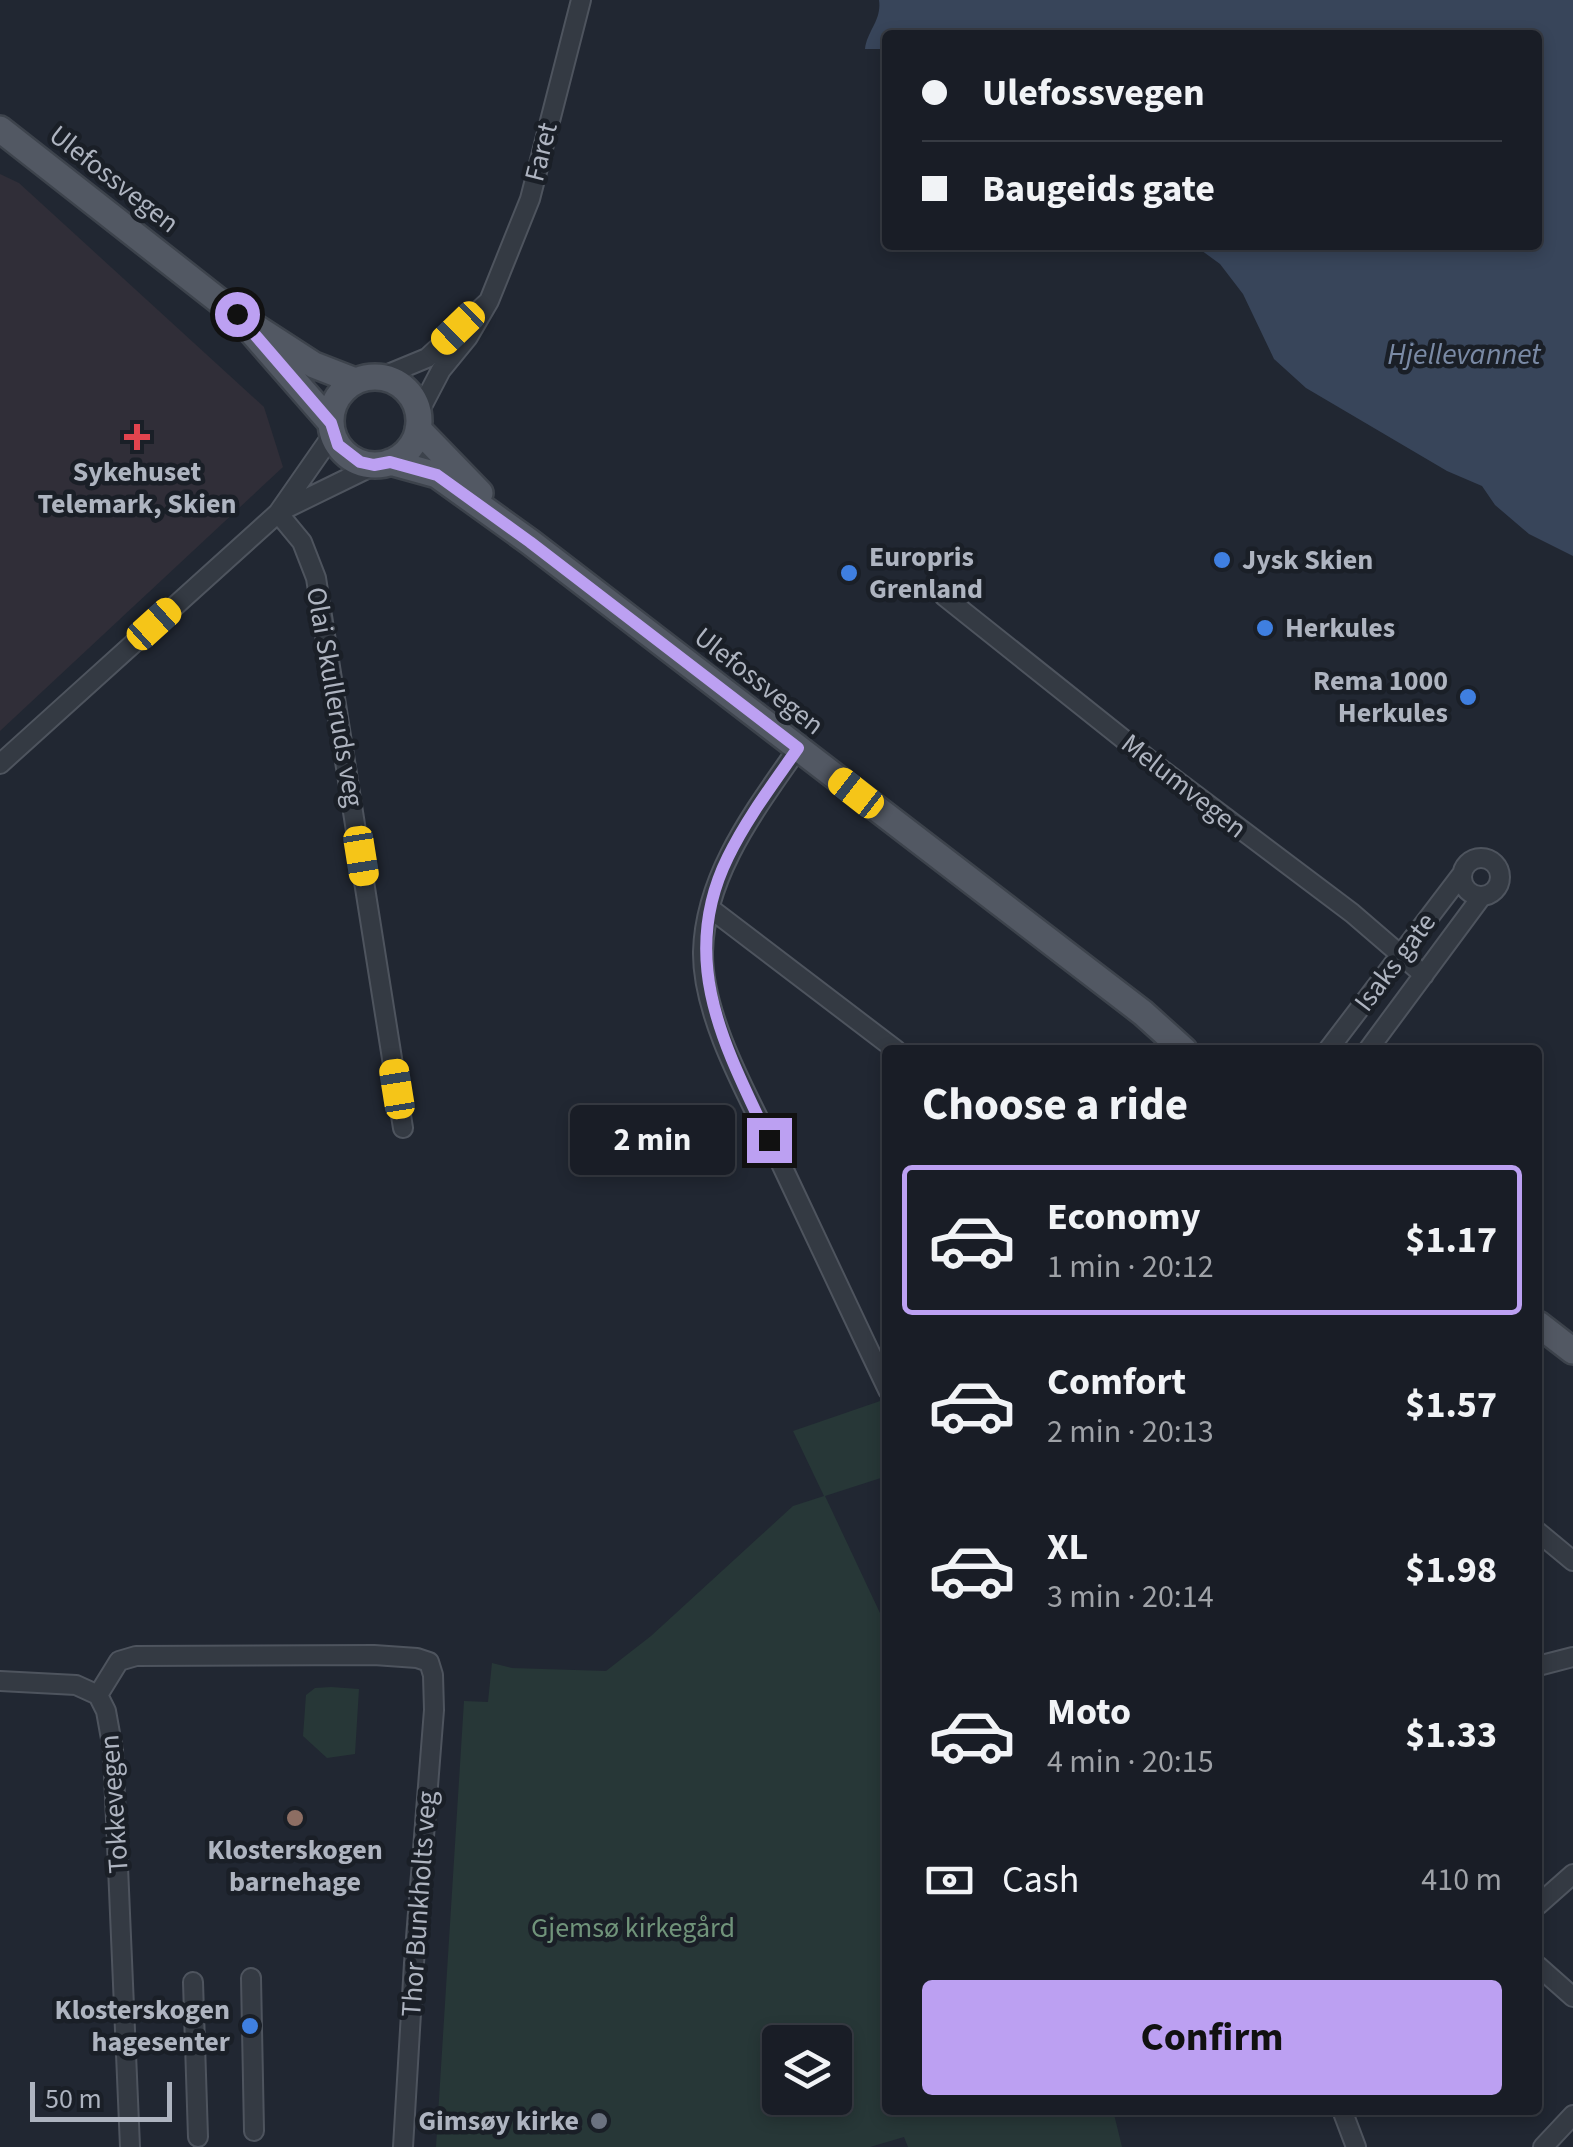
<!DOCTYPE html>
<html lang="en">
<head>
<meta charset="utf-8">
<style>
  :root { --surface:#191d26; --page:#22262e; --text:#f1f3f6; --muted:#9fa2a7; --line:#373b43; --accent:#bca0f2 }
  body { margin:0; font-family:"Source Sans 3",sans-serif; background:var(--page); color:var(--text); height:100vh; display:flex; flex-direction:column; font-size:38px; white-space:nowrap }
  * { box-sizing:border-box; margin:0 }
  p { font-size:32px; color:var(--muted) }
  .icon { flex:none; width:55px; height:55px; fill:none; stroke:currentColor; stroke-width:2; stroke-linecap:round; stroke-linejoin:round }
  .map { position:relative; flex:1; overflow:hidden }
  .side { position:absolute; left:882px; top:1045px; width:660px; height:1070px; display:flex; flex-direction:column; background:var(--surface); border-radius:10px; box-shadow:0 5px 15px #0003,0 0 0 2px var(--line) }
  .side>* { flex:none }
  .top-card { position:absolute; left:882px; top:30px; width:660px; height:220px; border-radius:10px; box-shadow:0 5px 15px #0003,0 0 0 2px var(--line); display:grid; align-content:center; height:220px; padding:0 40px; background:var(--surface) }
  .buttons { position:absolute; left:762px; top:2025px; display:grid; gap:20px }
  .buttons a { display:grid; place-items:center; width:90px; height:90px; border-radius:10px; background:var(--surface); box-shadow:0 5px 15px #0003,0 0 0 2px var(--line); font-size:50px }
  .scale { position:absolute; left:30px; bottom:25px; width:142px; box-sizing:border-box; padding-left:10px; border:5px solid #aeb4c0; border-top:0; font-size:28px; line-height:35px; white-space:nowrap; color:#aeb4c0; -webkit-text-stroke:8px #1a1f27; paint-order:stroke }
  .end { position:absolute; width:45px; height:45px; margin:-22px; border:12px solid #bca0f2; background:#111; box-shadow:0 0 0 5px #111 }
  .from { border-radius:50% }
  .bubble { position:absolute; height:70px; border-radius:10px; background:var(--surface); box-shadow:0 5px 15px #0003,0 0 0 2px var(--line); font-size:32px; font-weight:700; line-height:70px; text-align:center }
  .car { position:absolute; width:30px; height:60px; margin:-30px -15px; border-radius:12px; box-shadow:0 0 8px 2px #0007; background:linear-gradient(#f5c518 24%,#345 0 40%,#f5c518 0 76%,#345 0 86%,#f5c518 0) }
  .top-card b { display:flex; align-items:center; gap:35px; height:95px; font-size:38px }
  .top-card b+b { border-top:2px solid var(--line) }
  .top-card i { width:25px; height:25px; background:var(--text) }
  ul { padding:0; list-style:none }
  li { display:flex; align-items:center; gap:30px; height:150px; margin:0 20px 15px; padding:0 20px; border:5px solid transparent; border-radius:10px }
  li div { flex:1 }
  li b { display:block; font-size:38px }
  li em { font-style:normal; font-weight:700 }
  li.on { border-color:var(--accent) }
  li>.icon { width:90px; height:90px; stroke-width:1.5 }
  h2 { padding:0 40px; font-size:45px; line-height:120px }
  .pay { display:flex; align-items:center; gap:25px; height:110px; padding:0 40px; font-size:38px }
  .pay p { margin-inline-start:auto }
  .cta { display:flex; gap:20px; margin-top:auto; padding:20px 40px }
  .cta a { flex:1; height:115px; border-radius:10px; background:var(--accent); color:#111; font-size:40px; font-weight:700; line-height:115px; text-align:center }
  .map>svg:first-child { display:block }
  .medical { fill:#302e38 }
  .green { fill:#273737; fill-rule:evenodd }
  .water { fill:#38455a }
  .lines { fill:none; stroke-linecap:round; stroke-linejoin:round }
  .street-casing { stroke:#4e545e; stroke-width:22 }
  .primary-casing { stroke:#3d434c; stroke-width:30 }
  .street { stroke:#343a43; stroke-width:18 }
  .primary { stroke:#525863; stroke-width:25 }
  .route { stroke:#bca0f2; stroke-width:12 }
  .health-dot { fill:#e0444e; stroke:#1a1f27; stroke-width:4 }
  .shop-dot { fill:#3f7fe0; stroke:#1a1f27; stroke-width:4 }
  .education-dot { fill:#8d6e63; stroke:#1a1f27; stroke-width:4 }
  .worship-dot { fill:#6b7280; stroke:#1a1f27; stroke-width:4 }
  .labels { text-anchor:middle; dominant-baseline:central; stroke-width:9; stroke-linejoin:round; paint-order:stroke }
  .street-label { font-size:28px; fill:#aeb4c0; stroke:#1a1f27 }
  .poi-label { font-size:28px; font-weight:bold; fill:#aeb4c0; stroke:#1a1f27; text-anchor:start }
  .park-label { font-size:28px; fill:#70937a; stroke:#1a1f27 }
  .water-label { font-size:30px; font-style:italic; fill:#7a8aa5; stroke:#1a1f27 }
</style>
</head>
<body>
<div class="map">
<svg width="1573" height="2147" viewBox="0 0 1573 2147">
  <rect width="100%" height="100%" fill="#212732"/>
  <path class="medical" d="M 0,174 L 19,183 L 264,407 L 283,467 L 0,731 Z"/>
  <path class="green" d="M 886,1399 L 887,1476 L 825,1496 L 887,1628 L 888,2110 L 1113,2110 L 1122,2147 L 908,2147 L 904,2137 L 870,2147 L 436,2147 L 464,1701 L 488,1702 L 492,1663 L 512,1668 L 606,1671 L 651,1636 L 793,1506 L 824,1496 L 793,1431 ZM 780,2042 L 835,2042 L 835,2098 L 780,2098 Z
    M 331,1687 L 359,1689 L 355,1754 L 327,1758 L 303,1736 L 306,1695 L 315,1688 Z"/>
  <path class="water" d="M 879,0 L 1573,0 L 1573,556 L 1529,534 L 1495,505 L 1482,486 L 1447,471 L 1306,388 L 1274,359 L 1243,294 L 1220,264 L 1194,245 L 1538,245 L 1538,35 L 888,35 L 887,49 L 865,49 C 867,31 882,20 879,0 Z"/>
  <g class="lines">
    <defs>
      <path id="street" d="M 489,301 L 530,199 L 581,0
        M 381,377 L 427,358 L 489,301 L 468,337 L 441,370 L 418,414
        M 287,508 L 375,465
        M 278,513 L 302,542 L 316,578 L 403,1128
        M 944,596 L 1161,769 L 1352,913 L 1424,975
        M 798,748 C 756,809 705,874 703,952 C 702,1021 755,1108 784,1170 C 819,1244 853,1317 888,1390
        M 0,764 L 278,513 L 333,434
        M1462 877a19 19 0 1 1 38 0a19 19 0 1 1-38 0Z
        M 711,909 L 896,1050
        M 1328,1050 L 1462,874
        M 1368,1050 L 1482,896
        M 1538,1532 L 1573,1561
        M 1538,1666 L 1573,1657
        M 0,1681 L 76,1685 L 98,1695
        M 98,1695 L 119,1661 L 136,1656 L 374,1655 L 417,1658 L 429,1662 L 433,1675 L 434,1710 L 414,1963 L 403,2147
        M 98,1695 L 106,1711 L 113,1750 L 130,2147
        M 1538,1905 L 1573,1874
        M 1538,1966 L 1573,1997
        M 251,1978 L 254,2131
        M 193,1982 L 198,2137
        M 1342,2110 L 1356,2147
        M 1543,2147 L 1573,2115"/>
      <path id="primary" d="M 0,129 L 237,315
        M331 421a44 44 0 1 1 88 0a44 44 0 1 1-88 0Z
        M 331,423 L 237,315 L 314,365 L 355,381
        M 418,429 L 480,493
        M 390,462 L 437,475 L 530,542 L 1143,1013 L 1184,1050
        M 1538,1324 L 1573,1351"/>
    </defs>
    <use href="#street" class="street-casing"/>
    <use href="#primary" class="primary-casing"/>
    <use href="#street" class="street"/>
    <use href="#primary" class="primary"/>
  </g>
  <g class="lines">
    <path class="route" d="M 237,314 L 331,423 L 338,445 L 360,462 L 374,465 L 390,462 L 437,475 L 530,542 L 798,748 C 773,784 747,818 728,857 C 677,960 725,1047 769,1140"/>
  </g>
  <path class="health-dot" d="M132 422h10v10h10v10h-10v10h-10v-10h-10v-10h10z"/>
  <g class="shop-dot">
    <circle cx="1222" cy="560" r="10"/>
    <circle cx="849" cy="573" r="10"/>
    <circle cx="1265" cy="628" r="10"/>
    <circle cx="1468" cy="697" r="10"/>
    <circle cx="250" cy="2026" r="10"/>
  </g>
  <circle class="education-dot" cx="295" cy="1818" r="10"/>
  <circle class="worship-dot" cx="599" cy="2121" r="10"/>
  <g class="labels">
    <g class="street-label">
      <text transform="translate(541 152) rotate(-76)">Faret</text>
      <text transform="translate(114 179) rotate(38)">Ulefossvegen</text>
      <text transform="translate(759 681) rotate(38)">Ulefossvegen</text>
      <text transform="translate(335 697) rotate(80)">Olai Skulleruds veg</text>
      <text transform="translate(1184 786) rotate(38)">Melumvegen</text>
      <text transform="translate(1395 962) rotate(-53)">Isaks gate</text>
      <text transform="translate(114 1804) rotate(-94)">Tokkevegen</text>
      <text transform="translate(419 1904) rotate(-86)">Thor Bunkholts veg</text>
    </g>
    <g class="poi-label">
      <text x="137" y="472" text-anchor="middle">Sykehuset<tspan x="137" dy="32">Telemark, Skien</tspan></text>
      <text x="869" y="557">Europris<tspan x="869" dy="32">Grenland</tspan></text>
      <text x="1242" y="560">Jysk Skien</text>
      <text x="1285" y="628">Herkules</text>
      <text x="1448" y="681" text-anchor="end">Rema 1000<tspan x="1448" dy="32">Herkules</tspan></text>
      <text x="295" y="1850" text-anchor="middle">Klosterskogen<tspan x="295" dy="32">barnehage</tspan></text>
      <text x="230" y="2010" text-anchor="end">Klosterskogen<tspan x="230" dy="32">hagesenter</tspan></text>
      <text x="579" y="2121" text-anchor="end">Gimsøy kirke</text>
    </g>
    <g class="park-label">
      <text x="633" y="1928">Gjemsø kirkegård</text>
    </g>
    <g class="water-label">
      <text x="1464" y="354">Hjellevannet</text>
    </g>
  </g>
</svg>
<div class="buttons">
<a><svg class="icon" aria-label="layers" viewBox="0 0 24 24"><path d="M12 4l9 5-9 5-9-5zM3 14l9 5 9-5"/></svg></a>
</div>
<div class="scale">50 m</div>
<i class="end from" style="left:237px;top:314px"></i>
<i class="end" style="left:769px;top:1140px"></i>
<div class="bubble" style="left:570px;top:1105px;width:165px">2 min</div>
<i class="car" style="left:458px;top:328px;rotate:226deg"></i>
<i class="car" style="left:154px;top:624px;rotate:48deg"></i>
<i class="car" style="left:856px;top:793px;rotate:308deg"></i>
<i class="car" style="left:361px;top:856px;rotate:171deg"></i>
<i class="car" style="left:397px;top:1089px;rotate:351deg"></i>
<div class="top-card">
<b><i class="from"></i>Ulefossvegen</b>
<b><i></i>Baugeids gate</b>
</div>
<section class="side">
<h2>Choose a ride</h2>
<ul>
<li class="on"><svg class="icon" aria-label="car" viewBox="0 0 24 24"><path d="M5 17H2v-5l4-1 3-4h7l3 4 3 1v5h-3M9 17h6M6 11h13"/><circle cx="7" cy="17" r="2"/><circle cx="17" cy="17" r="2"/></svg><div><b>Economy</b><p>1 min · 20:12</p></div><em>$1.17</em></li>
<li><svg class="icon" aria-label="car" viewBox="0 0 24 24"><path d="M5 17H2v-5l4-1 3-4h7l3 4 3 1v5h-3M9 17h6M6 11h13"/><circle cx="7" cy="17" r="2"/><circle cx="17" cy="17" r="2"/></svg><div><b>Comfort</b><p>2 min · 20:13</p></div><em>$1.57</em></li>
<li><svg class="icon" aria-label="car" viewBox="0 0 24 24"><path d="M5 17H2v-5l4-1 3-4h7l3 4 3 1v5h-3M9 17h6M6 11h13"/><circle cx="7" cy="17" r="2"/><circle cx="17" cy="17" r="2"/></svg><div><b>XL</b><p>3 min · 20:14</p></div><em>$1.98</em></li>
<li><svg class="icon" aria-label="car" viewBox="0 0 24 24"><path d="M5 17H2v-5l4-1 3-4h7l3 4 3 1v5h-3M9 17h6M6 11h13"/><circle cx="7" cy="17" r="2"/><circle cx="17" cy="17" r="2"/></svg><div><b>Moto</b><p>4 min · 20:15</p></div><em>$1.33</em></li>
</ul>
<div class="pay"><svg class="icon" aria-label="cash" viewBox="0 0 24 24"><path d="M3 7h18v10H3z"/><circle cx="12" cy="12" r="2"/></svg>Cash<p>410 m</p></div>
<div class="cta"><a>Confirm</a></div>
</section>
</div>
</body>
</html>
